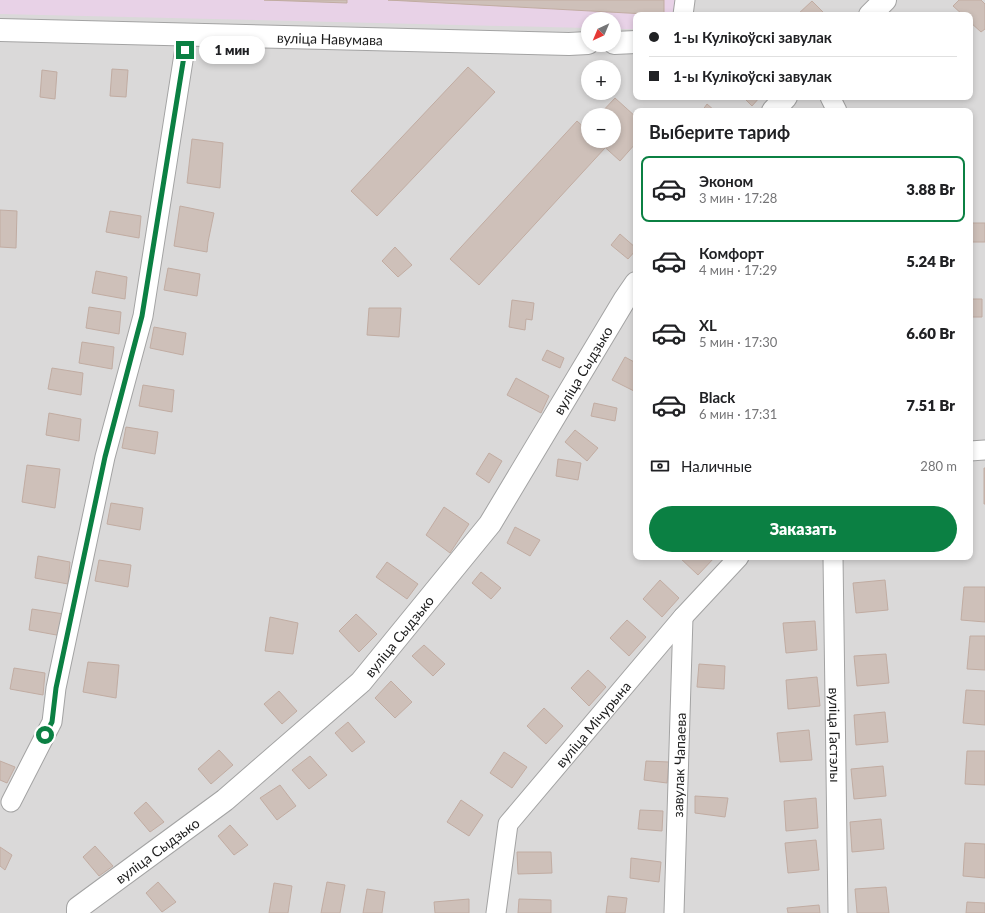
<!DOCTYPE html>
<html lang="ru">
<head>
<meta charset="utf-8">
<style>
  :root { --surface:#fff; --page:#f6f6f6; --text:#202124; --muted:#757577; --line:#e0e0e0; --accent:#0b8043 }
  body { margin:0; font-family:Lato,sans-serif; background:var(--page); color:var(--text); height:100vh; display:flex; flex-direction:column; font-size:15px; white-space:nowrap }
  * { box-sizing:border-box; margin:0 }
  p { font-size:13px; color:var(--muted) }
  .icon { flex:none; width:22px; height:22px; fill:none; stroke:currentColor; stroke-width:2; stroke-linecap:round; stroke-linejoin:round }
  .map { position:relative; flex:1; overflow:hidden }
  .panel { position:absolute; left:633px; top:108px; width:340px; height:452px; display:flex; flex-direction:column; background:var(--surface); border-radius:8px; box-shadow:0 2px 6px #0003 }
  .panel>* { flex:none }
  .guide { position:absolute; left:633px; top:12px; width:340px; height:88px; border-radius:8px; box-shadow:0 2px 6px #0003; display:grid; align-content:center; height:88px; padding:0 16px; background:var(--surface) }
  .needle { width:26px; rotate:224deg }
  .tools { position:absolute; left:581px; top:12px; display:grid; gap:8px }
  .tools a { display:grid; place-items:center; width:40px; height:40px; border-radius:50%; background:var(--surface); box-shadow:0 2px 6px #0003; font-size:20px }
  .end { position:absolute; width:18px; height:18px; margin:-9px; border:5px solid #0b8043; background:#fff; box-shadow:0 0 0 2px #fff }
  .from { border-radius:50% }
  .bubble { position:absolute; height:28px; border-radius:14px; background:var(--surface); box-shadow:0 2px 6px #0003; font-size:13px; font-weight:800; line-height:28px; text-align:center }
  .guide b { display:flex; align-items:center; gap:14px; height:38px; font-size:15px }
  .guide b+b { border-top:1px solid var(--line) }
  .guide i { width:10px; height:10px; background:var(--text) }
  ul { padding:0; list-style:none }
  li { display:flex; align-items:center; gap:12px; height:66px; margin:0 8px 6px; padding:0 8px; border:2px solid transparent; border-radius:8px }
  li div { flex:1 }
  li b { display:block; font-size:15px }
  li em { font-style:normal; font-weight:800 }
  li.active { border-color:var(--accent) }
  li>.icon { width:36px; height:36px; stroke-width:1.5 }
  h2 { padding:0 16px; font-size:18px; line-height:48px }
  .pay { display:flex; align-items:center; gap:10px; height:44px; padding:0 16px; font-size:15px }
  .pay p { margin-inline-start:auto }
  .primary-button { display:flex; gap:8px; margin-top:auto; padding:8px 16px }
  .primary-button a { flex:1; height:46px; border-radius:24px; background:var(--accent); color:#fff; font-size:16px; font-weight:800; line-height:46px; text-align:center }
  .map>svg:first-child { display:block }
  .residential { fill:#dad9d9; fill-rule:evenodd }
  .industrial { fill:#e8d2e7 }
  .building { fill:#cec0b9; stroke:#c1aca2 }
  .lines { fill:none; stroke-linecap:round; stroke-linejoin:round }
  .minor-casing { stroke:#a3a3a3; stroke-width:21 }
  .tertiary-casing { stroke:#a3a3a3; stroke-width:24 }
  .minor { stroke:#fff; stroke-width:19 }
  .tertiary { stroke:#fff; stroke-width:22 }
  .route { stroke:#0b8043; stroke-width:5 }
  .labels { text-anchor:middle; dominant-baseline:central; stroke-width:3.5; stroke-linejoin:round; paint-order:stroke }
  .street-label { font-size:14px; fill:#1c1c1c; stroke:#fff }
</style>
</head>
<body>
<div class="map">
<svg width="985" height="913" viewBox="0 0 985 913">
  <rect width="100%" height="100%" fill="#eee8e0"/>
  <path class="residential" d="M 0,0 L 985,0 L 985,913 L 0,913 ZM 636,15 L 970,15 L 970,97 L 636,97 ZM 588,19 L 614,19 L 614,45 L 588,45 ZM 588,67 L 614,67 L 614,93 L 588,93 ZM 636,111 L 970,111 L 970,557 L 636,557 ZM 588,115 L 614,115 L 614,141 L 588,141 Z"/>
  <path class="industrial" d="M 0,0 L 675,0 L 673,15 L 636,15 L 636,29 L 614,29 L 614,19 L 588,19 L 588,28 L 0,14 Z"/>
  <path class="building" d="M 264,0 L 347,0 L 347,3 Z
    M 388,0 L 664,0 L 664,15 Z
    M 959,0 L 981,0 L 985,4 L 985,29 L 981,32 L 970,22 L 970,15 L 963,15 L 953,6 Z
    M 812,1 L 826,15 L 797,15 Z
    M 468,67 L 495,92 L 377,216 L 351,191 Z
    M 112,69 L 128,70 L 126,97 L 110,96 Z
    M 42,70 L 57,72 L 55,99 L 40,97 Z
    M 743,97 L 760,97 L 752,106 Z
    M 615,98 L 636,117 L 636,143 L 620,161 L 598,141 L 614,141 L 614,115 L 599,115 Z
    M 707,104 L 715,111 L 702,111 Z
    M 577,121 L 588,131 L 588,141 L 598,141 L 605,148 L 479,285 L 450,259 Z
    M 192,139 L 223,143 L 220,188 L 187,183 Z
    M 180,206 L 214,213 L 208,242 L 207,252 L 174,246 Z
    M 0,210 L 17,211 L 16,248 L 0,247 Z
    M 110,211 L 141,216 L 139,238 L 106,232 Z
    M 970,223 L 985,223 L 985,242 L 970,242 Z
    M 620,234 L 636,248 L 636,250 L 628,259 L 611,245 Z
    M 395,247 L 412,265 L 398,277 L 382,261 Z
    M 168,268 L 200,274 L 197,296 L 164,290 Z
    M 96,271 L 127,277 L 125,299 L 92,293 Z
    M 970,299 L 982,299 L 982,317 L 970,317 Z
    M 512,300 L 534,303 L 532,320 L 526,319 L 525,330 L 509,327 Z
    M 89,307 L 121,312 L 119,334 L 86,328 Z
    M 369,308 L 401,308 L 399,337 L 367,335 Z
    M 154,327 L 186,333 L 183,355 L 150,348 Z
    M 82,342 L 114,347 L 112,369 L 79,363 Z
    M 547,350 L 564,358 L 560,368 L 542,360 Z
    M 625,357 L 636,363 L 636,392 L 612,380 Z
    M 52,368 L 83,373 L 81,395 L 48,389 Z
    M 516,378 L 549,396 L 541,413 L 507,395 Z
    M 143,385 L 174,390 L 172,412 L 139,406 Z
    M 594,403 L 617,408 L 615,421 L 591,416 Z
    M 49,413 L 81,419 L 79,441 L 46,435 Z
    M 126,427 L 158,432 L 155,454 L 122,448 Z
    M 575,430 L 598,448 L 587,461 L 565,442 Z
    M 489,453 L 502,461 L 489,483 L 476,474 Z
    M 558,459 L 581,463 L 578,480 L 556,476 Z
    M 27,465 L 60,469 L 55,508 L 22,502 Z
    M 984,468 L 985,468 L 985,504 L 984,504 Z
    M 111,503 L 143,508 L 140,530 L 107,524 Z
    M 444,507 L 469,524 L 450,553 L 426,535 Z
    M 515,527 L 540,540 L 530,556 L 507,543 Z
    M 38,556 L 70,562 L 68,584 L 35,578 Z
    M 679,557 L 715,557 L 698,575 Z
    M 99,560 L 131,565 L 128,587 L 95,581 Z
    M 387,562 L 418,584 L 407,599 L 376,577 Z
    M 481,572 L 501,588 L 491,599 L 472,583 Z
    M 660,580 L 679,598 L 662,617 L 643,599 Z
    M 885,580 L 888,610 L 856,613 L 853,583 Z
    M 964,587 L 985,587 L 985,622 L 961,620 Z
    M 32,609 L 64,614 L 62,636 L 29,630 Z
    M 356,614 L 377,634 L 359,652 L 339,631 Z
    M 270,617 L 298,623 L 293,654 L 265,651 Z
    M 627,620 L 646,637 L 629,656 L 610,638 Z
    M 815,621 L 817,650 L 786,653 L 783,623 Z
    M 970,636 L 985,636 L 985,670 L 967,669 Z
    M 424,645 L 445,664 L 433,676 L 412,656 Z
    M 886,654 L 889,683 L 857,686 L 854,656 Z
    M 88,662 L 119,665 L 116,698 L 83,692 Z
    M 699,664 L 725,666 L 724,689 L 697,687 Z
    M 14,668 L 45,673 L 43,695 L 10,689 Z
    M 588,670 L 606,687 L 589,706 L 571,688 Z
    M 817,677 L 820,706 L 788,709 L 786,680 Z
    M 391,681 L 412,702 L 395,718 L 375,698 Z
    M 966,690 L 985,691 L 985,725 L 963,723 Z
    M 279,691 L 297,711 L 282,724 L 264,704 Z
    M 544,708 L 563,726 L 546,744 L 527,726 Z
    M 885,712 L 888,742 L 856,745 L 854,715 Z
    M 348,722 L 365,742 L 352,752 L 335,733 Z
    M 809,730 L 812,760 L 780,762 L 777,733 Z
    M 219,750 L 233,765 L 211,784 L 198,769 Z
    M 967,751 L 985,751 L 985,785 L 965,784 Z
    M 504,752 L 527,767 L 512,788 L 490,773 Z
    M 310,756 L 327,775 L 309,789 L 292,770 Z
    M 0,761 L 15,767 L 7,783 L 0,780 Z
    M 646,761 L 669,762 L 667,783 L 644,780 Z
    M 883,766 L 886,796 L 854,799 L 851,769 Z
    M 280,785 L 296,806 L 277,820 L 260,798 Z
    M 695,796 L 728,798 L 725,817 L 695,813 Z
    M 816,798 L 818,828 L 786,831 L 784,801 Z
    M 461,800 L 483,815 L 469,836 L 447,822 Z
    M 146,802 L 164,822 L 150,832 L 134,813 Z
    M 640,810 L 663,811 L 662,831 L 638,829 Z
    M 881,819 L 884,849 L 852,852 L 850,822 Z
    M 230,825 L 248,845 L 234,855 L 218,836 Z
    M 816,840 L 819,870 L 788,873 L 785,843 Z
    M 965,843 L 985,844 L 985,878 L 963,876 Z
    M 95,846 L 113,866 L 99,876 L 83,857 Z
    M 0,847 L 12,855 L 5,870 L 0,866 Z
    M 517,852 L 551,852 L 552,873 L 518,874 Z
    M 631,858 L 661,862 L 659,882 L 630,878 Z
    M 158,882 L 176,902 L 162,912 L 146,893 Z
    M 327,882 L 345,885 L 340,913 L 321,913 Z
    M 274,883 L 292,886 L 288,913 L 269,913 Z
    M 886,887 L 889,913 L 857,913 L 855,889 Z
    M 367,889 L 385,892 L 382,913 L 363,913 Z
    M 608,896 L 627,898 L 625,913 L 606,913 Z
    M 469,899 L 469,913 L 435,913 L 434,902 Z
    M 519,899 L 551,900 L 551,913 L 518,913 Z
    M 967,902 L 985,903 L 985,913 L 966,913 Z
    M 819,905 L 820,913 L 788,913 L 787,908 Z"/>
  <g class="lines">
    <defs>
      <g id="minor">
        <path d="M 683,15 L 685,0"/>
        <path d="M 830,97 L 837,111"/>
        <path d="M 970,451 L 985,450"/>
        <path id="s1" d="M 833,557 L 838,913"/>
        <path d="M 11,802 L 52,722 L 56,688 L 105,457 L 143,316 L 187,35"/>
        <path id="s2" d="M 496,913 L 508,824 L 683,617 L 739,557"/>
        <path id="s3" d="M 674,913 L 683,617"/>
      </g>
      <g id="tertiary">
        <path d="M 870,15 L 885,0"/>
        <path id="s4" d="M 0,30 L 569,44 L 588,43"/>
        <path d="M 614,43 L 636,42"/>
        <path d="M 773,111 L 786,97"/>
        <path id="s5" d="M 78,913 L 78,908 L 225,800 L 361,682 L 490,524 L 625,299 L 636,283"/>
      </g>
    </defs>
    <use href="#minor" class="minor-casing"/>
    <use href="#tertiary" class="tertiary-casing"/>
    <use href="#minor" class="minor"/>
    <use href="#tertiary" class="tertiary"/>
  </g>
  <g class="lines">
    <path class="route" d="M 45,735 L 52,722 L 56,688 L 105,457 L 142,316 L 185,50"/>
  </g>
  <g class="labels">
    <g class="street-label">
      <text stroke="none"><textPath href="#s4" startOffset="330">вуліца Навумава</textPath></text>
      <text stroke="none"><textPath href="#s5" startOffset="751">вуліца Сыдзько</textPath></text>
      <text stroke="none"><textPath href="#s5" startOffset="427">вуліца Сыдзько</textPath></text>
      <text stroke="none"><textPath href="#s2" startOffset="221">вуліца Мічурына</textPath></text>
      <text stroke="none"><textPath href="#s1" startOffset="178">вуліца Гастэлы</textPath></text>
      <text stroke="none"><textPath href="#s3" startOffset="148">завулак Чапаева</textPath></text>
      <text stroke="none"><textPath href="#s5" startOffset="103">вуліца Сыдзько</textPath></text>
    </g>
  </g>
</svg>
<div class="tools">
<a><svg class="needle" viewBox="-14 -14 28 28"><path d="M0-13l5 13h-10z" fill="#e53935"/><path d="M0 13l5-13h-10z" fill="#757577"/></svg></a>
<a>+</a>
<a>−</a>
</div>
<i class="end from" style="left:45px;top:735px"></i>
<i class="end" style="left:185px;top:50px"></i>
<div class="bubble" style="left:199px;top:36px;width:66px">1 мин</div>
<div class="guide">
<b><i class="from"></i>1-ы Кулікоўскі завулак</b>
<b><i></i>1-ы Кулікоўскі завулак</b>
</div>
<section class="panel">
<h2>Выберите тариф</h2>
<ul>
<li class="active"><svg class="icon" aria-label="car" viewBox="0 0 24 24"><path d="M5 17H2v-5l4-1 3-4h7l3 4 3 1v5h-3M9 17h6M6 11h13"/><circle cx="7" cy="17" r="2"/><circle cx="17" cy="17" r="2"/></svg><div><b>Эконом</b><p>3 мин · 17:28</p></div><em>3.88 Br</em></li>
<li><svg class="icon" aria-label="car" viewBox="0 0 24 24"><path d="M5 17H2v-5l4-1 3-4h7l3 4 3 1v5h-3M9 17h6M6 11h13"/><circle cx="7" cy="17" r="2"/><circle cx="17" cy="17" r="2"/></svg><div><b>Комфорт</b><p>4 мин · 17:29</p></div><em>5.24 Br</em></li>
<li><svg class="icon" aria-label="car" viewBox="0 0 24 24"><path d="M5 17H2v-5l4-1 3-4h7l3 4 3 1v5h-3M9 17h6M6 11h13"/><circle cx="7" cy="17" r="2"/><circle cx="17" cy="17" r="2"/></svg><div><b>XL</b><p>5 мин · 17:30</p></div><em>6.60 Br</em></li>
<li><svg class="icon" aria-label="car" viewBox="0 0 24 24"><path d="M5 17H2v-5l4-1 3-4h7l3 4 3 1v5h-3M9 17h6M6 11h13"/><circle cx="7" cy="17" r="2"/><circle cx="17" cy="17" r="2"/></svg><div><b>Black</b><p>6 мин · 17:31</p></div><em>7.51 Br</em></li>
</ul>
<div class="pay"><svg class="icon" aria-label="cash" viewBox="0 0 24 24"><path d="M3 7h18v10H3z"/><circle cx="12" cy="12" r="2"/></svg>Наличные<p>280 m</p></div>
<div class="primary-button"><a>Заказать</a></div>
</section>
</div>
</body>
</html>
